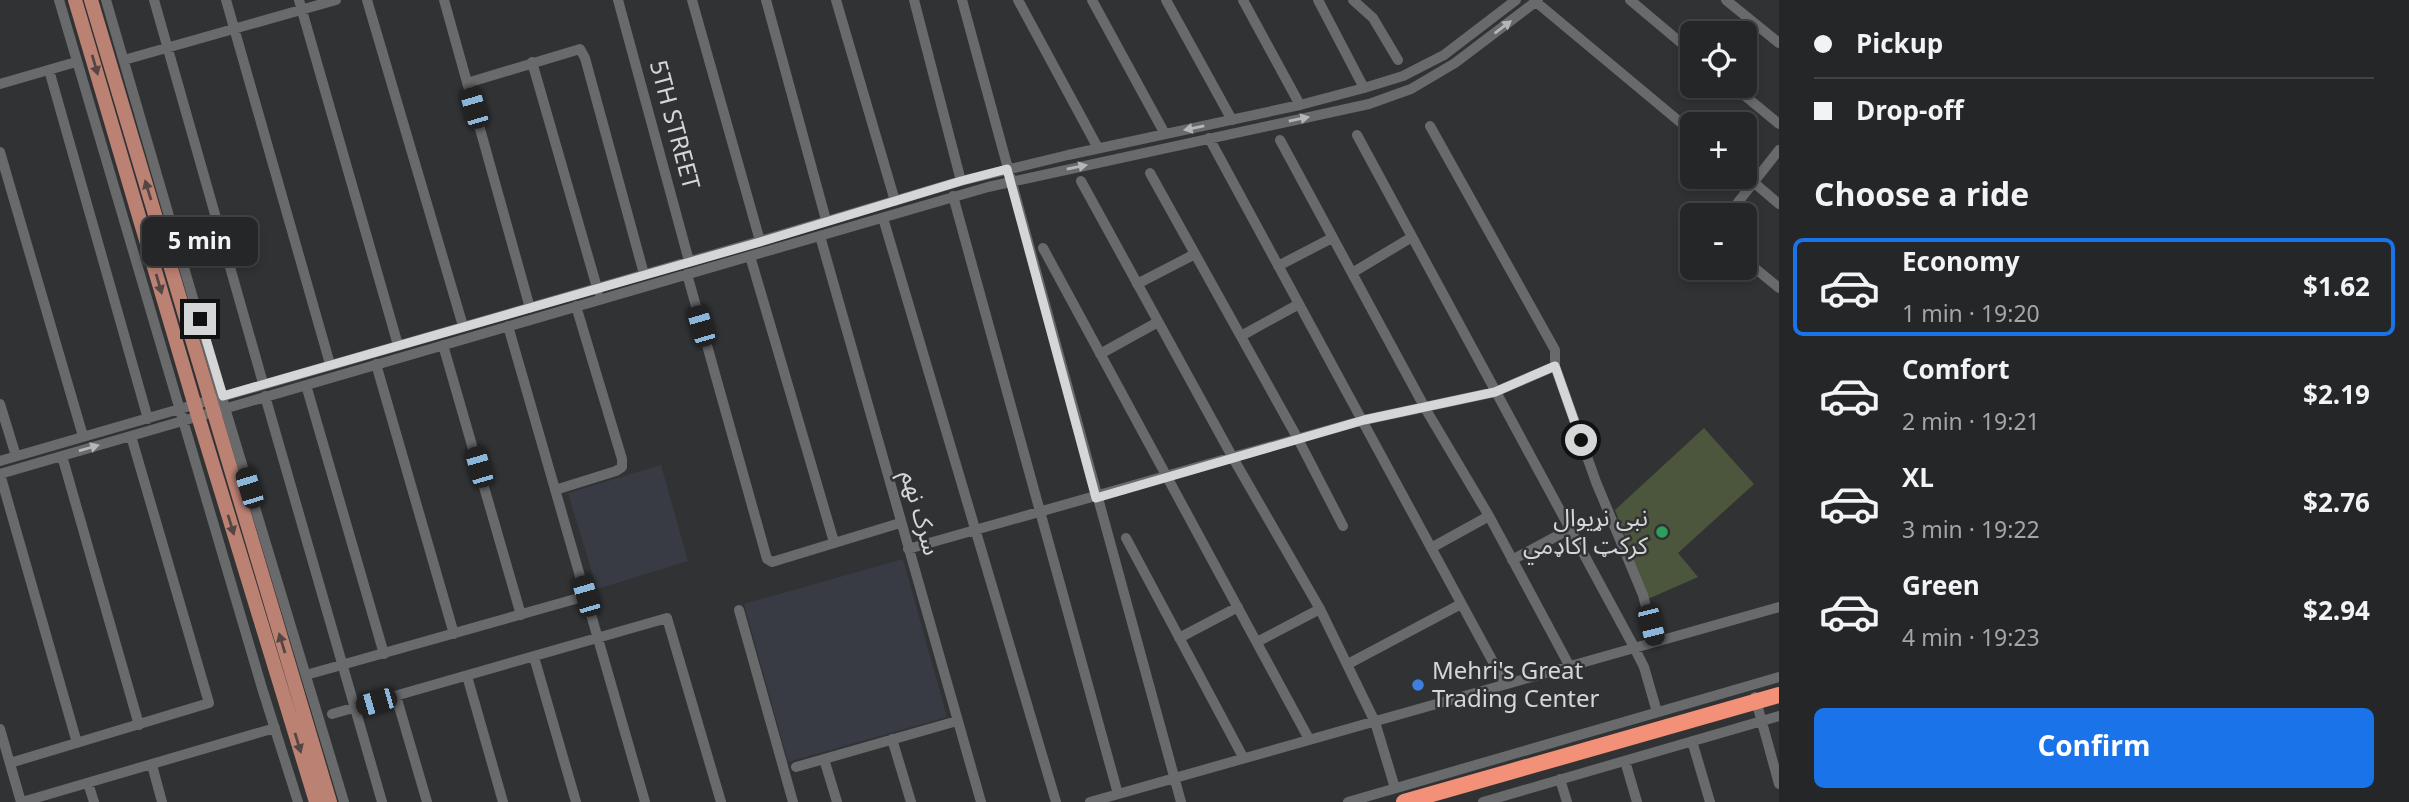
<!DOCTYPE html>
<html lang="en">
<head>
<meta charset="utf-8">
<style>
  :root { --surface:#252627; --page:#313233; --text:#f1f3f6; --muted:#a3a5a7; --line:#424344; --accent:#1a73e8 }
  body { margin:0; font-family:Georgia,"Noto Sans Arabic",serif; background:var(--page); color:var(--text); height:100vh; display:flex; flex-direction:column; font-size:26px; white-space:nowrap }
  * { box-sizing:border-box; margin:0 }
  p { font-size:23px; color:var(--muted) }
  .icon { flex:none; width:38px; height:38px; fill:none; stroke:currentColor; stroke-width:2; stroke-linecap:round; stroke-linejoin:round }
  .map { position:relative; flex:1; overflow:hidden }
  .panel { display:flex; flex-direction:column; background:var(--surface); width:630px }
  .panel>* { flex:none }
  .top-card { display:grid; align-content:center; height:154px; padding:0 35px; background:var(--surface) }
  .buttons { position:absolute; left:1680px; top:21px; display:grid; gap:14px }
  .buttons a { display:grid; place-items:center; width:77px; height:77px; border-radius:10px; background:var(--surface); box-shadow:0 4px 10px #0003,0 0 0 2px var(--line); font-size:35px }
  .end { position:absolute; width:32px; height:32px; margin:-16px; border:9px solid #d5d6d7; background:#111; box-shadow:0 0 0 4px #111 }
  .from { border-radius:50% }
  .bubble { position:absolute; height:49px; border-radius:10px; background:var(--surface); box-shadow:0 4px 10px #0003,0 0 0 2px var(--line); font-size:23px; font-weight:700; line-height:49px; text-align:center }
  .car { position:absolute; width:21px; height:42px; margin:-21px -10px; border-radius:9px; box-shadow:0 0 5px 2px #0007; background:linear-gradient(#222 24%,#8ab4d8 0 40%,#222 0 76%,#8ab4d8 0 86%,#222 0) }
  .top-card b { display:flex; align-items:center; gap:24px; height:66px; font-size:26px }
  .top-card b+b { border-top:2px solid var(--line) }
  .top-card i { width:18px; height:18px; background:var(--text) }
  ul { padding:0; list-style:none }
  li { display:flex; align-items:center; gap:21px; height:98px; margin:0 14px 10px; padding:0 21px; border:4px solid transparent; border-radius:10px }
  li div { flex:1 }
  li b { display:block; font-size:26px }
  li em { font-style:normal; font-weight:700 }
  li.active { border-color:var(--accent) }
  li>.icon { width:63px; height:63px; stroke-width:1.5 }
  h2 { padding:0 35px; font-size:32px; line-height:84px }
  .cta { display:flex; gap:14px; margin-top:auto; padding:14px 35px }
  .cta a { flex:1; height:80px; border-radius:10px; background:var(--accent); color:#fff; font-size:28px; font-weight:700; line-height:80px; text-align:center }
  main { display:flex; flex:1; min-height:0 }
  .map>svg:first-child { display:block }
  .built { fill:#383b43 }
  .pitch { fill:#4c563c }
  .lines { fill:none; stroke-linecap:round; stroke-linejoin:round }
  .minor { stroke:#696a6c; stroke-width:10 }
  .major { stroke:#bb8173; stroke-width:14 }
  .highway { stroke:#f29177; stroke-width:16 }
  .oneway { fill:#b5b6b7 }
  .oneway2 { fill:#544644 }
  .route { stroke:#d5d6d7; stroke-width:9 }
  .leisure-dot { fill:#2e9e5b; stroke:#313234; stroke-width:2.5 }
  .shop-dot { fill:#3f7fe0; stroke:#313234; stroke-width:2.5 }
  .labels { text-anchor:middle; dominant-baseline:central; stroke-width:5; stroke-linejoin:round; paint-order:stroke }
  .street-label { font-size:24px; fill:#d5d6d7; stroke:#313234 }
  .poi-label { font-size:24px; fill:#d5d6d7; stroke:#313234; text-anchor:end }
</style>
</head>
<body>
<main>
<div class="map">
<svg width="1779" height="802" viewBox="0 0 1779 802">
  <rect width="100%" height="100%" fill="#313234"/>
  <path class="built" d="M 661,465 L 688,561 L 597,589 L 568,493 Z
    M 903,559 L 947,717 L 788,762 L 744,604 Z"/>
  <path class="pitch" d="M 1704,428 L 1754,484 L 1678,553 L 1698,577 L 1648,599 L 1615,510 Z"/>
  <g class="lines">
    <path class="minor" d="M 59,0 L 262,688 L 298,802
      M 106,0 L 225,408 L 344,802
      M 154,0 L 263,383
      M 226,0 L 330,364
      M 299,0 L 398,345
      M 367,0 L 463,326
      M 444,0 L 530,308
      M 618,0 L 689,261
      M 692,0 L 760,241
      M 766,0 L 826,220
      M 836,0 L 895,201
      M 914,0 L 961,181
      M 962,0 L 1181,802
      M 1018,0 L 1098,148
      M 1092,0 L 1165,134
      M 1166,0 L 1232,120
      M 1243,0 L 1300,105
      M 1318,0 L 1364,88
      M 1353,0 L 1373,18 L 1398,60
      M 1630,0 L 1692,52
      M 1726,0 L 1779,43
      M 1536,2 L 1692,132
      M 124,60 L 336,0
      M 532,62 L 598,291
      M 49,70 L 148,419
      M 467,83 L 580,49 L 585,58 L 644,274
      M 0,84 L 76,62
      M 1733,86 L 1779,124
      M 1430,126 L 1555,350 L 1555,366 L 1596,482 L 1643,595 L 1655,642
      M 1357,135 L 1634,647 L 1644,667 L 1657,712
      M 1209,138 L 1505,684
      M 1280,140 L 1425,408 L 1489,516 L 1569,665
      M 0,152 L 83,436
      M 1150,173 L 1298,439 L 1343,526
      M 1745,175 L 1779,204
      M 1081,181 L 1233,458 L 1320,609 L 1375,722 L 1395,788
      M 953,196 L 1118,794
      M 1728,215 L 1779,150
      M 883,218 L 1056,802
      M 820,236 L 981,802
      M 1043,248 L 1309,739
      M 750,256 L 834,542
      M 1745,260 L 1779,288
      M 1278,266 L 1332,238
      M 1352,273 L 1412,237
      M 687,274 L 767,559 L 772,562 L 900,523
      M 1137,284 L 1195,254
      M 508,326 L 645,802
      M 1241,336 L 1299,304
      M 443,345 L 521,615
      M 1100,354 L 1158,322
      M 376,364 L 454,634
      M 306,385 L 384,654
      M 265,396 L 382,802
      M 0,404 L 16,456
      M 62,456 L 139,725
      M 0,461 L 760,241 L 961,181 L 1068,155 L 1300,105 L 1364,88 L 1403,76 L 1444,55 L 1516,0
      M 0,474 L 988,187 L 1369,104 L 1411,89 L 1455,63 L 1538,0
      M 0,474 L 77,743
      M 555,490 L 616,471 L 622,467 L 622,459 L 576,306
      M 1126,538 L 1243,757
      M 1431,548 L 1489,516
      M 908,549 L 1364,420 L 1495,392 L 1555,366
      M 1512,560 L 1570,529
      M 739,610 L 793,802
      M 1179,638 L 1238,607
      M 1257,642 L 1320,609
      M 534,657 L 576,802
      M 1348,664 L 1461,604
      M 306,675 L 586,596
      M 467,676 L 503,802
      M 396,696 L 427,802
      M 1755,697 L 1779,784
      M 332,714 L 667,618 L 721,802
      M 0,729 L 21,802
      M 892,739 L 911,802
      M 1692,741 L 1710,802
      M 824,759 L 837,802
      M 1625,761 L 1637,802
      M 10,763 L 209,703 L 131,436
      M 152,765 L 162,802
      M 796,767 L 957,721
      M 1560,779 L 1567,802
      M 88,783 L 94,802
      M 22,802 L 275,728
      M 1090,802 L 1779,607
      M 1348,802 L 1779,677
      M 1483,802 L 1779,716"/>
    <path class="major" d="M 75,0 L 198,416 L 316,802
      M 91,0 L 330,802"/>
    <path class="highway" d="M 1404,802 L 1779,695"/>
  </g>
  <defs><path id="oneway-solid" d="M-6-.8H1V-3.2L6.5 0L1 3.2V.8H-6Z" transform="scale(1.75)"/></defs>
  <g class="oneway">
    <use href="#oneway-solid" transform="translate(1503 27) rotate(-37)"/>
    <use href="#oneway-solid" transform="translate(1299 119) rotate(-12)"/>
    <use href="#oneway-solid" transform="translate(1194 128) rotate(168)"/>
    <use href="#oneway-solid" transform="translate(1077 167) rotate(-12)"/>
    <use href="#oneway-solid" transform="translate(89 448) rotate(-16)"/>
  </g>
  <g class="oneway2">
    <use href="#oneway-solid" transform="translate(95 65) rotate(74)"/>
    <use href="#oneway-solid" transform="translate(148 190) rotate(-107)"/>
    <use href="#oneway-solid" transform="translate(159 284) rotate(74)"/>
    <use href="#oneway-solid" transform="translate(231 525) rotate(73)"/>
    <use href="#oneway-solid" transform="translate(282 643) rotate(-107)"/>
    <use href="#oneway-solid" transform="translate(298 743) rotate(73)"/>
  </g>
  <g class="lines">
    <path class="route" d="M 200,319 L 223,396 L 760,242 L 961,181 L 1007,169 L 1096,498 L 1364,420 L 1495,392 L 1555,366 L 1581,440"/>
  </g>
  <circle class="leisure-dot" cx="1662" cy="532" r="7"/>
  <circle class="shop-dot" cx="1418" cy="685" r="7"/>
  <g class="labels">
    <g class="street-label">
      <text transform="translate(674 125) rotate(75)">5TH STREET</text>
      <text transform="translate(920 513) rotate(74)">سرک نهم</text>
    </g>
    <g class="poi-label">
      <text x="1648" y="518">نبی نړیوال<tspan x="1648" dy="28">کرکټ اکاډمي</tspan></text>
      <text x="1432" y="671" text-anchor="start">Mehri's Great<tspan x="1432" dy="28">Trading Center</tspan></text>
    </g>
  </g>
</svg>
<div class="buttons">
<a><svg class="icon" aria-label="locate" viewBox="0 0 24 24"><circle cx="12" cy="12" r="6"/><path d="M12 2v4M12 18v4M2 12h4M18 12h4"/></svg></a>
<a>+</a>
<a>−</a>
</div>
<i class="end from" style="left:1581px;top:440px"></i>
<i class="end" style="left:200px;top:319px"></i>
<div class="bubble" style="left:142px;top:217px;width:116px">5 min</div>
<i class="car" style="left:474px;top:108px;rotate:344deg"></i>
<i class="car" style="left:701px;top:326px;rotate:344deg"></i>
<i class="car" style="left:479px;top:467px;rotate:344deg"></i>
<i class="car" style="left:249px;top:488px;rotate:343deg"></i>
<i class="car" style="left:586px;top:596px;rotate:344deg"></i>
<i class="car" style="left:1651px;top:625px;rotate:166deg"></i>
<i class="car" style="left:376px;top:702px;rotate:254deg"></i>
</div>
<section class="panel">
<div class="top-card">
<b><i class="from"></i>Pickup</b>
<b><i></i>Drop-off</b>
</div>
<h2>Choose a ride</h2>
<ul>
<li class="active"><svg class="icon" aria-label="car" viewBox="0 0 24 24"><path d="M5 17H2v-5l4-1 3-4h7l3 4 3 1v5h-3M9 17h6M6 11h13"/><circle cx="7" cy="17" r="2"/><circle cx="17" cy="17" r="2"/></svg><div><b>Economy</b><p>1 min · 19:20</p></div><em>$1.62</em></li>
<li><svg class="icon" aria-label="car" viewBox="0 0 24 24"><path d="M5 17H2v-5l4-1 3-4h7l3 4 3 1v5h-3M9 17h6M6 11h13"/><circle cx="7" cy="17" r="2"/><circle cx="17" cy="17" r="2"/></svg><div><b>Comfort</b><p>2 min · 19:21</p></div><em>$2.19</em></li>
<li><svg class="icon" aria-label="car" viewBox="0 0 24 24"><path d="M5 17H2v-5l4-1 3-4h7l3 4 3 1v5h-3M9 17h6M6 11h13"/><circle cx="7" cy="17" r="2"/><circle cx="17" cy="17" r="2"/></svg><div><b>XL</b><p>3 min · 19:22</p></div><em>$2.76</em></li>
<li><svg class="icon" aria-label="car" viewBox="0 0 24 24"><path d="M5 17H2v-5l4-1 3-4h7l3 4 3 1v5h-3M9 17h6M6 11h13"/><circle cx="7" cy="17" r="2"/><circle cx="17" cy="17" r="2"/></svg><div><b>Green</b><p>4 min · 19:23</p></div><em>$2.94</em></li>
</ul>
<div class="cta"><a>Confirm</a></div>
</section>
</main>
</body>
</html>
